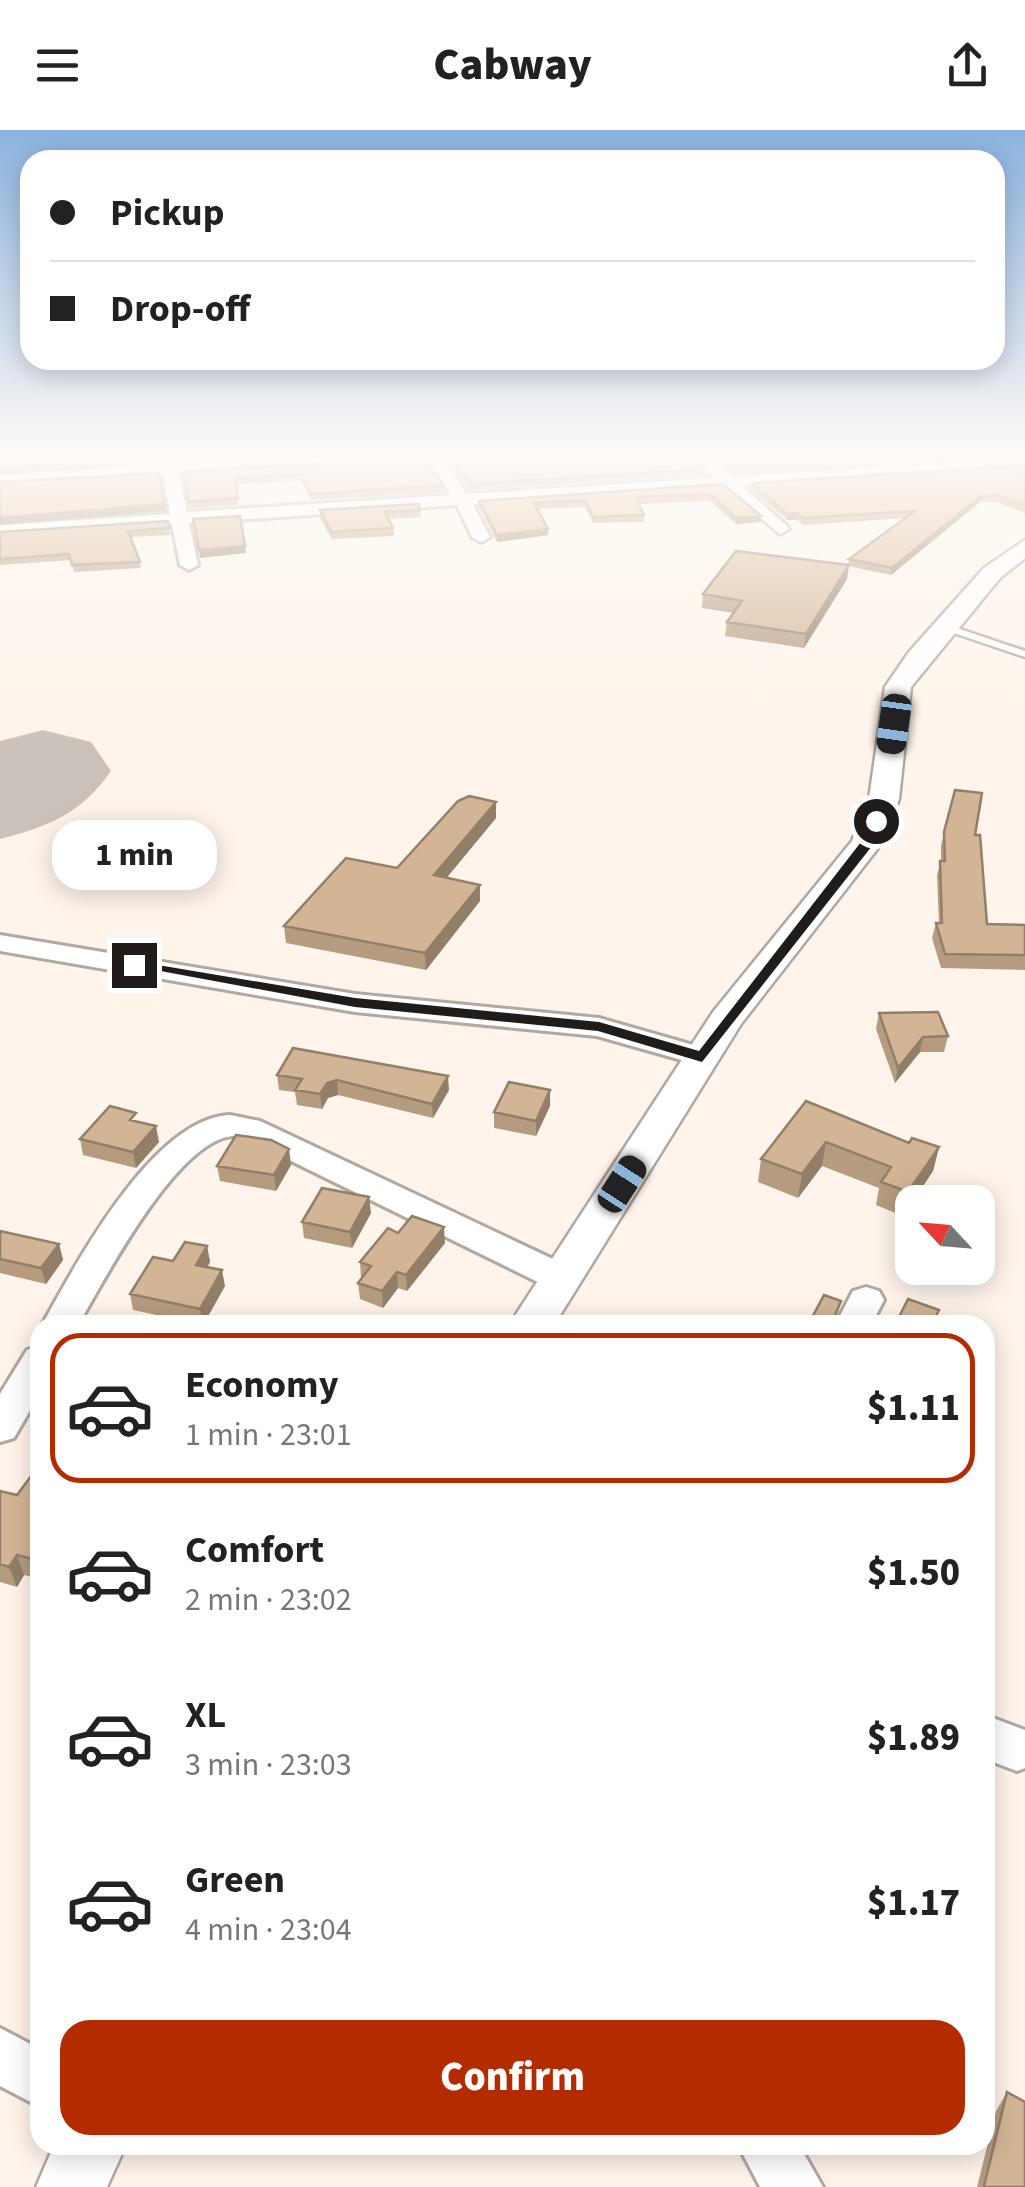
<!DOCTYPE html>
<html lang="en">
<head>
<meta charset="utf-8">
<style>
  :root { --surface:#fff; --page:#f2f2f2; --text:#222; --muted:#767676; --line:#e0e0e0; --accent:#b52b00 }
  body { margin:0; font-family:"Source Sans 3",sans-serif; background:var(--page); color:var(--text); height:100vh; display:flex; flex-direction:column; font-size:38px; white-space:nowrap }
  * { box-sizing:border-box; margin:0 }
  p { font-size:32px; color:var(--muted) }
  .icon { flex:none; width:55px; height:55px; fill:none; stroke:currentColor; stroke-width:2; stroke-linecap:round; stroke-linejoin:round }
  .map { position:relative; flex:1; overflow:hidden }
  .panel { position:absolute; left:30px; top:1185px; width:965px; height:840px; display:flex; flex-direction:column; background:var(--surface); border-radius:30px; box-shadow:0 5px 25px #0003 }
  .panel>* { flex:none }
  .hud { position:absolute; left:20px; top:20px; width:985px; height:220px; border-radius:30px; box-shadow:0 5px 25px #0003; display:grid; align-content:center; height:220px; padding:0 30px; background:var(--surface) }
  .needle { width:65px; rotate:296deg }
  .fabs { position:absolute; left:895px; top:1055px; display:grid; gap:20px }
  .fabs a { display:grid; place-items:center; width:100px; height:100px; border-radius:20px; background:var(--surface); box-shadow:0 5px 25px #0003; font-size:50px }
  .end { position:absolute; width:45px; height:45px; margin:-22px; border:12px solid #201c19; background:#fff; box-shadow:0 0 0 5px #fff }
  .from { border-radius:50% }
  .bubble { position:absolute; height:70px; border-radius:30px; background:var(--surface); box-shadow:0 5px 25px #0003; font-size:32px; font-weight:800; line-height:70px; text-align:center }
  .car { position:absolute; width:30px; height:60px; margin:-30px -15px; border-radius:12px; box-shadow:0 0 8px 2px #0007; background:linear-gradient(#222 24%,#8ab4d8 0 40%,#222 0 76%,#8ab4d8 0 86%,#222 0) }
  .hud b { display:flex; align-items:center; gap:35px; height:95px; font-size:38px }
  .hud b+b { border-top:2px solid var(--line) }
  .hud i { width:25px; height:25px; background:var(--text) }
  ul { padding:18px 0 0; list-style:none }
  li { display:flex; align-items:center; gap:30px; height:150px; margin:0 20px 15px; padding:0 10px; border:5px solid transparent; border-radius:30px }
  li div { flex:1 }
  li b { display:block; font-size:38px }
  li em { font-style:normal; font-weight:800 }
  li.active { border-color:var(--accent) }
  li>.icon { width:90px; height:90px; stroke-width:1.5 }
  .primary-button { display:flex; gap:20px; margin-top:auto; padding:20px 30px }
  .primary-button a { flex:1; height:115px; border-radius:30px; background:var(--accent); color:#fff; font-size:40px; font-weight:800; line-height:115px; text-align:center }
  header { display:flex; justify-content:space-between; align-items:center; height:130px; padding:0 30px; background:var(--surface); font-size:45px; font-weight:800 }
  .map>svg:first-child { display:block }
  .lines { fill:none; stroke-linecap:round; stroke-linejoin:round }
  .runway { fill:#cac2ba; fill-rule:evenodd }
  .service-casing { stroke:#b2a8a0; stroke-width:5 }
  .minor-casing { stroke:#b2a8a0; stroke-width:6 }
  .tertiary-casing { stroke:#b2a8a0; stroke-width:5 }
  .service { fill:#fff; fill-rule:evenodd }
  .minor { fill:#fff; fill-rule:evenodd }
  .tertiary { fill:#fff; fill-rule:evenodd }
  .wall { fill:#b59c7f }
  .shaded-wall { fill:#937f68 }
  .building { fill:#d2b594; stroke:#937f68; stroke-width:2.5 }
  .route { fill:#201c19 }
</style>
</head>
<body>
<header><svg class="icon" aria-label="menu" viewBox="0 0 24 24"><path d="M4 6h16M4 12h16M4 18h16"/></svg>Cabway<svg class="icon" aria-label="share" viewBox="0 0 24 24"><path d="M12 15V3M7 8l5-5 5 5M5 13v7h14v-7"/></svg></header>
<div class="map">
<svg width="1025" height="2057" viewBox="0 0 1025 2057">
  <rect width="100%" height="100%" fill="#fef4eb"/>
  <g class="lines">
    <path class="runway" d="M 43,600 L 91,612 L 111,641 C 82,683 48,697 0,709 L 0,611 Z"/>
    <defs>
      <path id="service" d="M 942,495 L 948,495 L 1025,521 L 1025,527 L 942,499 Z"/>
      <path id="minor" d="M 160,329 L 176,329 L 177,334 L 348,329 L 340,334 L 179,344 L 187,382 L 451,365 L 427,329 L 443,329 L 467,364 L 714,348 L 695,329 L 712,329 L 732,347 L 997,329 L 1025,329 L 1025,337 L 742,356 L 786,395 L 789,399 L 780,404 L 724,357 L 473,374 L 490,407 L 481,412 L 472,407 L 457,375 L 189,393 L 198,435 L 189,440 L 180,435 L 172,394 L 0,405 L 0,395 L 170,384 L 163,345 L 0,355 L 0,345 L 161,335 Z
        M 0,805 L 355,864 L 599,888 L 714,921 L 718,927 L 703,936 L 597,906 L 355,882 L 0,821 Z
        M 230,985 L 260,991 L 574,1139 L 579,1148 L 574,1157 L 561,1161 L 548,1157 L 240,1006 C 182,999 105,1149 78,1195 L 42,1195 C 76,1134 153,988 230,985 Z
        M 866,1157 L 879,1161 L 884,1170 L 871,1195 L 835,1195 L 853,1161 Z
        M 40,1216 L 40,1263 L 14,1308 L 0,1312 L 0,1264 L 27,1220 Z
        M 985,1585 L 1025,1600 L 1025,1638 L 1017,1641 L 985,1629 Z
        M 0,1898 L 40,1919 L 40,1977 L 0,1956 Z
        M 738,2015 L 799,2015 L 823,2057 L 760,2057 Z"/>
      <path id="tertiary" d="M 1012,329 L 1025,329 L 1025,337 Z
        M 1025,410 L 1025,428 L 1000,448 L 911,557 L 899,669 L 882,713 L 741,894 L 554,1195 L 509,1195 L 713,882 L 852,711 L 869,669 L 885,557 L 909,522 L 984,438 Z
        M 54,2015 L 126,2015 L 107,2057 L 36,2057 Z"/>
    </defs>
    <use href="#service" class="service-casing"/>
    <use href="#minor" class="minor-casing"/>
    <use href="#tertiary" class="tertiary-casing"/>
    <use href="#service" class="service"/>
    <use href="#minor" class="minor"/>
    <use href="#tertiary" class="tertiary"/>
  </g>
  <path class="wall" d="M 448,329 L 696,329 L 706,339 L 706,345 L 469,360 Z
    M 718,329 L 979,329 L 733,343 Z
    M 340,332 L 444,355 L 444,362 L 311,370 L 301,350 L 241,354 L 236,356 L 238,375 L 190,378 L 183,341 Z
    M 1025,335 L 1025,383 L 996,372 L 980,372 L 891,445 L 848,436 L 847,449 L 804,518 L 725,506 L 727,492 L 733,483 L 702,478 L 703,464 L 848,435 L 849,429 L 905,388 L 803,395 L 797,390 L 787,390 L 751,359 L 752,353 Z
    M 723,354 L 760,392 L 736,394 L 710,371 L 639,374 L 644,385 L 643,392 L 593,393 L 585,377 L 537,379 L 548,399 L 548,405 L 497,412 L 479,377 L 479,371 Z
    M 320,380 L 420,380 L 421,387 L 388,389 L 393,398 L 394,406 L 332,409 L 320,388 Z
    M 168,391 L 170,405 L 131,407 L 141,438 L 74,442 L 71,430 L 0,435 L 0,402 Z
    M 496,672 L 496,688 L 446,748 L 480,755 L 480,771 L 426,840 L 286,813 L 284,796 L 397,738 Z
    M 944,702 L 975,705 L 987,794 L 1025,795 L 1025,840 L 941,838 L 932,808 L 936,793 L 939,793 L 937,745 L 941,731 L 941,716 Z
    M 879,883 L 948,906 L 944,922 L 920,922 L 895,953 L 876,899 Z
    M 277,945 L 449,960 L 433,988 L 338,965 L 328,968 L 322,979 L 297,975 L 295,962 L 279,960 Z
    M 550,960 L 550,976 L 536,1006 L 494,998 L 494,982 Z
    M 806,971 L 909,1013 L 939,1017 L 933,1041 L 903,1086 L 876,1075 L 879,1058 L 822,1036 L 798,1068 L 758,1052 L 761,1029 Z
    M 80,1009 L 159,1012 L 136,1038 L 83,1025 Z
    M 291,1035 L 276,1061 L 220,1051 L 217,1036 Z
    M 371,1083 L 352,1118 L 304,1108 L 302,1092 Z
    M 0,1101 L 59,1114 L 63,1130 L 46,1154 L 0,1143 Z
    M 398,1103 L 445,1113 L 407,1161 L 398,1158 L 383,1178 L 360,1169 L 358,1153 L 361,1148 L 360,1132 Z
    M 207,1116 L 210,1132 L 207,1138 L 225,1156 L 203,1195 L 133,1180 L 130,1164 L 173,1131 Z
    M 40,1334 L 40,1449 L 24,1445 L 17,1457 L 0,1452 L 0,1361 L 17,1365 Z
    M 1007,1962 L 1025,2057 L 977,2057 L 996,1981 Z"/>
  <path class="shaded-wall" d="M 111,329 L 158,329 L 157,332 L 0,345 L 0,338 Z
    M 981,366 L 980,372 L 891,445 L 892,438 Z
    M 165,374 L 166,381 L 0,395 L 0,388 Z
    M 798,383 L 797,390 L 787,390 L 787,384 Z
    M 761,386 L 760,392 L 736,394 L 736,388 Z
    M 548,399 L 548,405 L 497,412 L 497,405 Z
    M 245,416 L 246,423 L 200,428 L 199,420 Z
    M 849,435 L 847,449 L 804,518 L 806,504 Z
    M 496,672 L 496,688 L 435,762 L 434,745 Z
    M 480,755 L 480,771 L 426,840 L 425,823 Z
    M 923,907 L 920,922 L 895,953 L 898,938 Z
    M 448,946 L 449,960 L 433,988 L 432,974 Z
    M 337,950 L 338,965 L 328,968 L 322,979 L 320,964 L 327,953 Z
    M 550,960 L 550,976 L 536,1006 L 536,991 Z
    M 156,996 L 159,1012 L 136,1038 L 133,1022 Z
    M 826,1012 L 822,1036 L 798,1068 L 802,1044 Z
    M 939,1017 L 933,1041 L 903,1086 L 908,1062 Z
    M 289,1019 L 291,1035 L 276,1061 L 274,1045 Z
    M 369,1067 L 371,1083 L 352,1118 L 350,1102 Z
    M 444,1097 L 445,1113 L 407,1161 L 406,1145 Z
    M 59,1114 L 63,1130 L 46,1154 L 41,1138 Z
    M 207,1116 L 210,1132 L 199,1151 L 196,1135 Z
    M 222,1140 L 225,1156 L 203,1195 L 200,1179 Z
    M 397,1142 L 398,1158 L 383,1178 L 382,1161 Z
    M 17,1425 L 24,1445 L 17,1457 L 9,1437 Z"/>
  <path class="building" d="M 0,329 L 111,329 L 0,338 Z
    M 342,329 L 426,329 L 444,355 L 311,364 L 300,344 L 240,348 L 235,350 L 238,368 L 189,372 L 183,341 L 340,332 Z
    M 452,329 L 696,329 L 706,339 L 469,354 Z
    M 725,329 L 872,329 L 734,337 Z
    M 1025,335 L 1025,376 L 997,365 L 981,366 L 892,438 L 849,429 L 915,381 L 803,388 L 798,383 L 787,384 L 752,353 Z
    M 159,343 L 165,374 L 0,388 L 0,352 Z
    M 723,354 L 761,386 L 736,388 L 711,364 L 636,367 L 644,385 L 593,387 L 585,370 L 534,373 L 548,399 L 497,405 L 479,371 Z
    M 418,374 L 420,380 L 384,382 L 393,398 L 331,402 L 320,380 Z
    M 240,386 L 245,416 L 199,420 L 193,389 Z
    M 168,391 L 169,398 L 128,401 L 140,432 L 72,435 L 69,424 L 0,429 L 0,402 Z
    M 736,421 L 849,435 L 806,504 L 727,492 L 742,471 L 703,464 Z
    M 955,660 L 982,663 L 975,705 L 980,705 L 987,794 L 1025,795 L 1025,825 L 945,824 L 936,793 L 942,793 L 940,731 L 945,731 L 944,702 Z
    M 469,666 L 496,672 L 434,745 L 480,755 L 425,823 L 284,796 L 346,728 L 397,738 L 458,671 Z
    M 938,882 L 948,906 L 923,907 L 898,938 L 879,883 Z
    M 293,918 L 448,946 L 432,974 L 337,950 L 327,953 L 320,964 L 295,960 L 302,949 L 277,945 Z
    M 509,952 L 550,960 L 536,991 L 494,982 Z
    M 806,971 L 909,1013 L 912,1008 L 939,1017 L 908,1062 L 881,1052 L 891,1037 L 826,1012 L 802,1044 L 761,1029 Z
    M 110,976 L 136,983 L 130,990 L 156,996 L 133,1022 L 80,1009 Z
    M 236,1005 L 271,1010 L 289,1019 L 274,1045 L 217,1036 Z
    M 322,1058 L 369,1067 L 350,1102 L 302,1092 Z
    M 412,1086 L 444,1097 L 406,1145 L 397,1142 L 382,1161 L 358,1153 L 371,1136 L 360,1132 L 388,1098 L 398,1103 Z
    M 0,1101 L 59,1114 L 41,1138 L 0,1129 Z
    M 185,1112 L 207,1116 L 196,1135 L 222,1140 L 200,1179 L 130,1164 L 153,1127 L 173,1131 Z
    M 824,1165 L 841,1171 L 831,1195 L 808,1195 Z
    M 908,1169 L 939,1180 L 932,1195 L 895,1195 Z
    M 40,1334 L 40,1431 L 17,1425 L 9,1437 L 0,1434 L 0,1361 L 17,1365 Z
    M 1007,1962 L 1025,1972 L 1025,2057 L 986,2057 L 984,2056 Z"/>
  <linearGradient id="sky" x2="0" y2="1"><stop stop-color="#8bb3e0"/><stop offset="0.53" stop-color="#fffaf6"/><stop offset="1" stop-color="#fffaf6" stop-opacity="0"/></linearGradient>
  <rect width="1025" height="617" fill="url(#sky)"/>
  <path class="route" d="M 876,687 L 882,691 L 872,716 L 702,932 L 598,901 L 355,877 L 128,835 L 134,831 L 355,868 L 599,892 L 699,921 L 861,712 L 869,691 Z"/>
</svg>
<div class="fabs">
<a><svg class="needle" viewBox="-14 -14 28 28"><path d="M0-13l5 13h-10z" fill="#e53935"/><path d="M0 13l5-13h-10z" fill="#767676"/></svg></a>
</div>
<i class="end from" style="left:876px;top:691px"></i>
<i class="end" style="left:134px;top:835px"></i>
<div class="bubble" style="left:52px;top:690px;width:165px">1 min</div>
<i class="car" style="left:894px;top:594px;rotate:188deg"></i>
<i class="car" style="left:622px;top:1054px;rotate:33deg"></i>
<div class="hud">
<b><i class="from"></i>Pickup</b>
<b><i></i>Drop-off</b>
</div>
<section class="panel">
<ul>
<li class="active"><svg class="icon" aria-label="car" viewBox="0 0 24 24"><path d="M5 17H2v-5l4-1 3-4h7l3 4 3 1v5h-3M9 17h6M6 11h13"/><circle cx="7" cy="17" r="2"/><circle cx="17" cy="17" r="2"/></svg><div><b>Economy</b><p>1 min · 23:01</p></div><em>$1.11</em></li>
<li><svg class="icon" aria-label="car" viewBox="0 0 24 24"><path d="M5 17H2v-5l4-1 3-4h7l3 4 3 1v5h-3M9 17h6M6 11h13"/><circle cx="7" cy="17" r="2"/><circle cx="17" cy="17" r="2"/></svg><div><b>Comfort</b><p>2 min · 23:02</p></div><em>$1.50</em></li>
<li><svg class="icon" aria-label="car" viewBox="0 0 24 24"><path d="M5 17H2v-5l4-1 3-4h7l3 4 3 1v5h-3M9 17h6M6 11h13"/><circle cx="7" cy="17" r="2"/><circle cx="17" cy="17" r="2"/></svg><div><b>XL</b><p>3 min · 23:03</p></div><em>$1.89</em></li>
<li><svg class="icon" aria-label="car" viewBox="0 0 24 24"><path d="M5 17H2v-5l4-1 3-4h7l3 4 3 1v5h-3M9 17h6M6 11h13"/><circle cx="7" cy="17" r="2"/><circle cx="17" cy="17" r="2"/></svg><div><b>Green</b><p>4 min · 23:04</p></div><em>$1.17</em></li>
</ul>
<div class="primary-button"><a>Confirm</a></div>
</section>
</div>
</body>
</html>
